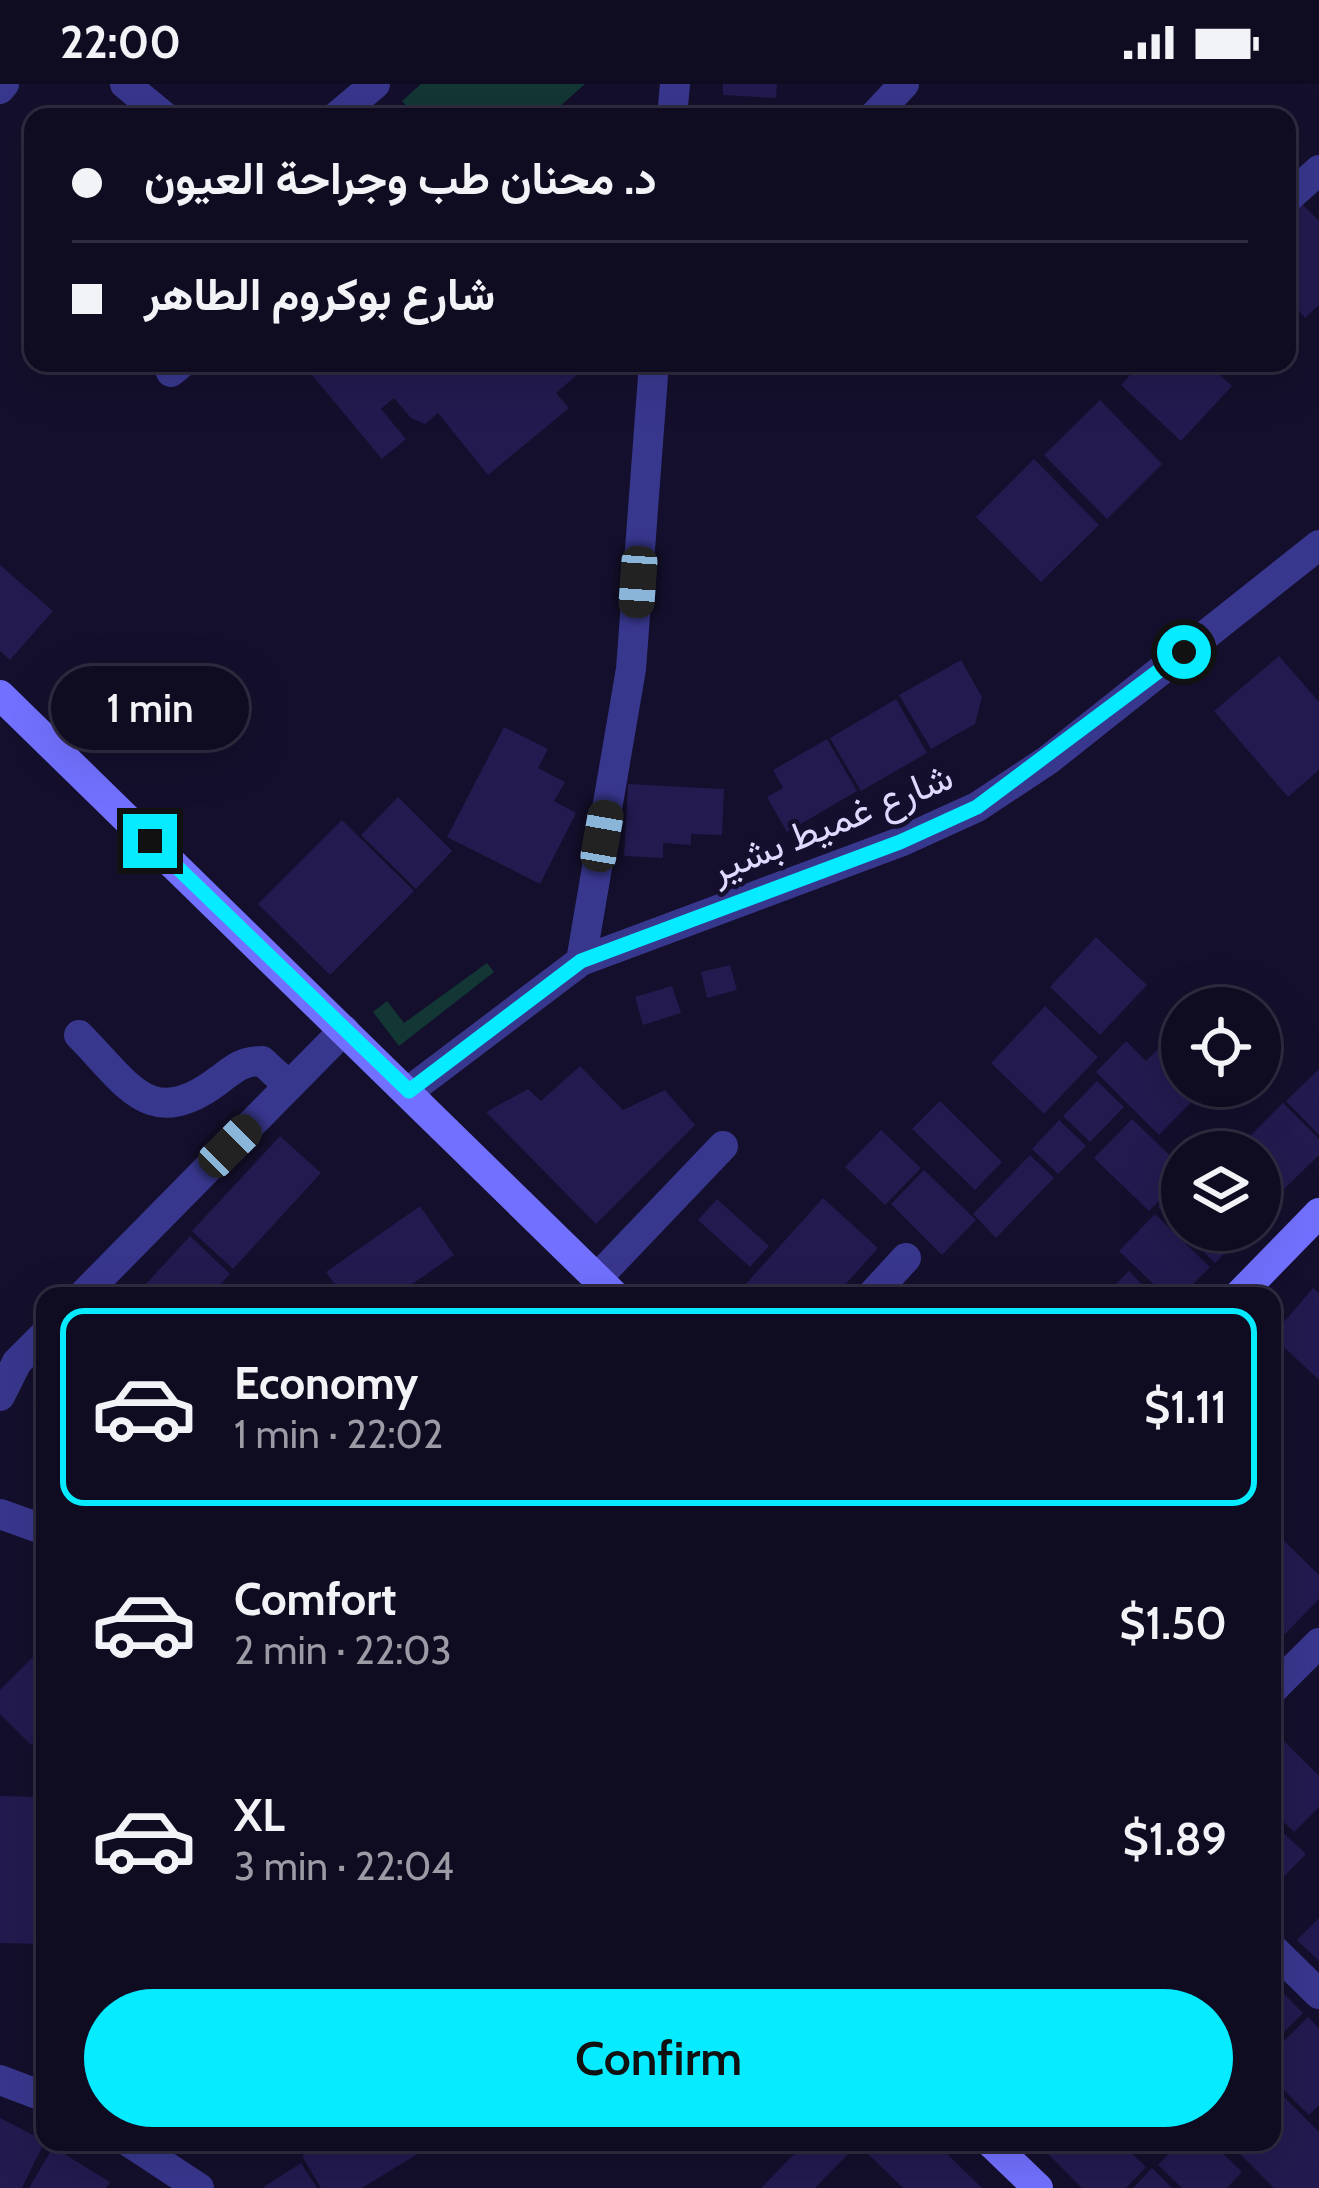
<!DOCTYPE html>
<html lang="en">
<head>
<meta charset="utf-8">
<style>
  :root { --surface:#0f0b21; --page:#1d192e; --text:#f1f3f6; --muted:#9b9ba5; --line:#2f2b3f; --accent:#06ebff }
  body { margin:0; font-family:Cabin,Vazirmatn,sans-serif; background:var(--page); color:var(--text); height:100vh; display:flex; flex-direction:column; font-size:45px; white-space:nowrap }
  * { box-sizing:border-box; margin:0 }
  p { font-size:39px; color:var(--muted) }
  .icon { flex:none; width:66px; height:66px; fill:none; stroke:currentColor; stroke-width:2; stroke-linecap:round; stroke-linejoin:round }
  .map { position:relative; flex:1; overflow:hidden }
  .sheet { position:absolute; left:36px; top:1203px; width:1245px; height:864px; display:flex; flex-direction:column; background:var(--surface); border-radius:24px; box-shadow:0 12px 48px #0002,0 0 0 3px var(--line) }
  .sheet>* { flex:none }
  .top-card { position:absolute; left:24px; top:24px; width:1272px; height:264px; border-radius:24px; box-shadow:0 12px 48px #0002,0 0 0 3px var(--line); display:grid; align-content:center; height:264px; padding:0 48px; background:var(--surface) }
  .tools { position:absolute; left:1161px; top:903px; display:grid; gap:24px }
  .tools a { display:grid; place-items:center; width:120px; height:120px; border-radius:50%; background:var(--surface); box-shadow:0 12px 48px #0002,0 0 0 3px var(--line); font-size:60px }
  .end { position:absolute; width:54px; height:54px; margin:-27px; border:15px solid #06ebff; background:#111; box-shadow:0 0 0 6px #111 }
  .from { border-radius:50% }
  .bubble { position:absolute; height:84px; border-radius:42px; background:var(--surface); box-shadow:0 12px 48px #0002,0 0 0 3px var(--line); font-size:39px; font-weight:600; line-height:84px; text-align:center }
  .car { position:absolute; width:36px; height:72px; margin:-36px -18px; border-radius:15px; box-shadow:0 0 9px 3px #0007; background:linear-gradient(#222 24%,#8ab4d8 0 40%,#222 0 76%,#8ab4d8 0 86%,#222 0) }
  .top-card b { display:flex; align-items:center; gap:42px; height:114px; font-size:45px }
  .top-card b+b { border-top:3px solid var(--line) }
  .top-card i { width:30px; height:30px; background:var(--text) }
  ul { padding:21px 0 0; list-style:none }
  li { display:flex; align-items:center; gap:36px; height:198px; margin:0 24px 18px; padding:0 24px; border:6px solid transparent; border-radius:24px }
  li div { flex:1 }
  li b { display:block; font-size:45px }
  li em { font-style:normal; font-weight:600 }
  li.selected { border-color:var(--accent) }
  li>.icon { width:108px; height:108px; stroke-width:1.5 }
  .button { display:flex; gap:24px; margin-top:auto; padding:24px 48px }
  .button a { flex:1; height:138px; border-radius:72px; background:var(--accent); color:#111; font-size:48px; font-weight:600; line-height:138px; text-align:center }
  .status { display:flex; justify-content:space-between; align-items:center; height:84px; padding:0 60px; background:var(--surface); direction:ltr }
  .status svg { height:33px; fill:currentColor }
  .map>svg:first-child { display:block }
  .green { fill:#123735 }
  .building { fill:#231a4f }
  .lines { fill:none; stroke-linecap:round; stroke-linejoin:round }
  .minor { stroke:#38378e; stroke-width:30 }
  .secondary { stroke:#7271ff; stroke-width:30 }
  .route { stroke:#06ebff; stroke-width:15 }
  .labels { text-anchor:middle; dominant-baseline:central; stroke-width:9; stroke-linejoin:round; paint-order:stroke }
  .street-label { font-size:39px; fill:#dedaff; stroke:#140f2c }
</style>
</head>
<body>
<div class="status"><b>22:00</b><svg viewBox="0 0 49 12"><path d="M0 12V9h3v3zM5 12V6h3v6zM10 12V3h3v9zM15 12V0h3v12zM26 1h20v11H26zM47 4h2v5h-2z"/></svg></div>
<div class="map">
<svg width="1319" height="2104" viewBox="0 0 1319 2104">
  <rect width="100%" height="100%" fill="#140f2c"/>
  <path class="green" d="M 421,0 L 585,0 L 548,33 L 416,33 L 402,17 Z
    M 487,879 L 494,888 L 399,962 L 373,928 L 387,917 L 404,939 Z"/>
  <path class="building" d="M 723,0 L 777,0 L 776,14 L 723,11 Z
    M 1302,120 L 1319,137 L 1319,221 L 1305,234 L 1287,214 L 1287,134 Z
    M 302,279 L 342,279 L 348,286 L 356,279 L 581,279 L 585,284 L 556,309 L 569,324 L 488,391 L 438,329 L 425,340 L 411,334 L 394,314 L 381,325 L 406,355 L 382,375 Z
    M 1141,279 L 1207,279 L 1232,302 L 1181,357 L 1121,301 Z
    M 1100,316 L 1162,380 L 1107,435 L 1044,371 Z
    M 1034,375 L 1099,441 L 1041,498 L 976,433 Z
    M 0,481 L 53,527 L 10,576 L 0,567 Z
    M 1279,572 L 1319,618 L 1319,686 L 1288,713 L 1214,627 Z
    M 961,576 L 982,613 L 975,640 L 931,665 L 899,611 Z
    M 896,615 L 927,669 L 861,707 L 830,654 Z
    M 504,643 L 548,665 L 538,684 L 565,698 L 554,717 L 576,729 L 540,800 L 447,753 Z
    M 827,655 L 857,707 L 787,748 L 767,713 L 783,704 L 773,686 Z
    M 628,700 L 724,705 L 722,751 L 691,750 L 691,761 L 663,759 L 663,774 L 624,772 Z
    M 398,713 L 452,767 L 416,805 L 361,751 Z
    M 342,736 L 414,807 L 330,891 L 258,820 Z
    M 1096,853 L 1147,901 L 1100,951 L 1050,903 Z
    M 730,881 L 737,906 L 707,914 L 701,888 Z
    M 672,902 L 681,929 L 643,941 L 635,913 Z
    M 1045,922 L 1098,973 L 1044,1030 L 991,979 Z
    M 1176,947 L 1182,954 L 1182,1002 L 1207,1002 L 1159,1051 L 1096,988 L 1126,957 L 1146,977 Z
    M 580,982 L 623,1026 L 665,1006 L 695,1041 L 596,1140 L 486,1028 L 528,1005 L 541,1017 Z
    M 1319,985 L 1319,1051 L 1286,1017 Z
    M 1097,997 L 1124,1023 L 1090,1058 L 1063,1032 Z
    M 940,1017 L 1002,1078 L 975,1106 L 912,1045 Z
    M 1283,1019 L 1319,1055 L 1319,1071 L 1279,1110 L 1260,1091 L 1260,1068 L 1234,1068 Z
    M 1132,1035 L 1182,1083 L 1182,1094 L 1149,1127 L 1094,1074 Z
    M 1059,1036 L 1086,1062 L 1058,1090 L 1032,1065 Z
    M 881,1046 L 921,1084 L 885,1121 L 845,1083 Z
    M 280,1052 L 321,1089 L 233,1185 L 192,1147 Z
    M 1030,1071 L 1054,1094 L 996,1154 L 973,1130 Z
    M 924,1086 L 976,1136 L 942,1171 L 891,1120 Z
    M 1182,1098 L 1182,1146 L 1248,1146 L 1215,1179 L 1158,1123 Z
    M 823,1114 L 878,1164 L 835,1212 L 735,1212 Z
    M 717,1115 L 769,1162 L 750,1183 L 698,1136 Z
    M 420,1122 L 454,1171 L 395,1212 L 343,1212 L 326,1188 Z
    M 1155,1130 L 1210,1183 L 1181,1212 L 1166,1212 L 1119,1167 Z
    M 190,1152 L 230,1190 L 210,1212 L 135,1212 Z
    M 1129,1187 L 1153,1212 L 1104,1212 Z
    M 1313,1204 L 1319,1209 L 1319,1296 L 1272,1252 Z
    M 45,1303 L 45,1329 L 32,1318 Z
    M 1272,1445 L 1319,1491 L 1319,1515 L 1285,1550 L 1272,1538 Z
    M 45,1561 L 45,1646 L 31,1661 L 0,1630 L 0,1606 Z
    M 1272,1645 L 1319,1692 L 1319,1723 L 1294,1748 L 1272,1726 Z
    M 0,1712 L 45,1713 L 45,1860 L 0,1859 Z
    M 1272,1738 L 1306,1770 L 1272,1805 Z
    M 1319,1834 L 1319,1877 L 1297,1856 Z
    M 1272,1898 L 1303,1929 L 1272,1960 Z
    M 1308,1933 L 1319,1944 L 1319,2021 L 1309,2031 L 1272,1994 L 1272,1969 Z
    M 1272,2001 L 1319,2048 L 1319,2104 L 1274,2104 L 1228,2058 L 1272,2058 Z
    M 0,2034 L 45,2057 L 22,2104 L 0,2104 Z
    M 324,2058 L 437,2058 L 362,2104 L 321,2104 L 302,2072 Z
    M 806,2058 L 935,2058 L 982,2104 L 903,2104 L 858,2060 L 815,2104 L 761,2104 Z
    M 1036,2058 L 1120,2058 L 1146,2083 L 1126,2104 L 1082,2104 Z
    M 1180,2058 L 1211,2058 L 1242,2088 L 1227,2104 L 1182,2104 L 1158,2081 Z
    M 53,2063 L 110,2098 L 106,2104 L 29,2104 Z
    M 301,2079 L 317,2104 L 262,2104 Z
    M 1152,2084 L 1172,2104 L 1133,2104 Z"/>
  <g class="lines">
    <path class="minor" d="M 125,0 L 165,33
      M 0,5 L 4,0
      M 336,33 L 375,0
      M 672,33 L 675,0
      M 873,33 L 904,0
      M 1287,115 L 1319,86
      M 171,288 L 182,279
      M 581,877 L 631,585 L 654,279
      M 79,951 C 128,1000 150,1049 219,996 C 235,984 242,977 262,977 L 289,1002
      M 409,1007 L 581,877 L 900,758 L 977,723 L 1048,676 L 1319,461
      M 597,1194 L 723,1062
      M 82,1212 L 344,946
      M 871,1212 L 906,1174
      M 0,1312 L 17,1278 L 45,1250
      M 0,1430 L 45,1446
      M 1272,1606 L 1319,1559
      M 1272,1864 L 1319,1910
      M 0,1996 L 45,2013
      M 129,2058 L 199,2104"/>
    <path class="secondary" d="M 0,611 L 615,1212
      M 1238,1212 L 1319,1129
      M 990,2058 L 1038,2104"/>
  </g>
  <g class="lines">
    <path class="route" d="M 150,757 L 409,1007 L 581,877 L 900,758 L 977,723 L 1184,568"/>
  </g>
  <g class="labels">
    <g class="street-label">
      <text transform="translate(831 738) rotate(-22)">شارع غميط بشير</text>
    </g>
  </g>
</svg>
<div class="tools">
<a><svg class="icon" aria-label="locate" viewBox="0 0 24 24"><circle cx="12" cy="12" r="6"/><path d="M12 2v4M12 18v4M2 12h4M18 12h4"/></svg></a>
<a><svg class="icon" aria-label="layers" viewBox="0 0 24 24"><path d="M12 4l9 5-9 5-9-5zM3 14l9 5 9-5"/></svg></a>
</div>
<i class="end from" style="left:1184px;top:568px"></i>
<i class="end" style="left:150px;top:757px"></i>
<div class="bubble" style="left:51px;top:582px;width:198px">1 min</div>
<i class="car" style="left:638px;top:498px;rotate:184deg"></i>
<i class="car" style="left:602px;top:752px;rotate:10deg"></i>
<i class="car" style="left:230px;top:1062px;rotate:45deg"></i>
<div class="top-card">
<b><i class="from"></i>د. محنان طب وجراحة العيون</b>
<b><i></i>شارع بوكروم الطاهر</b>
</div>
<section class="sheet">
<ul>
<li class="selected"><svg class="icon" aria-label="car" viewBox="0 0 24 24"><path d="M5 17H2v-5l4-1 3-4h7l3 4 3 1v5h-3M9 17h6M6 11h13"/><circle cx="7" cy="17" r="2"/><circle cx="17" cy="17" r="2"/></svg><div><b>Economy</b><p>1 min · 22:02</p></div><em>$1.11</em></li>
<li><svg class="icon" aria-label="car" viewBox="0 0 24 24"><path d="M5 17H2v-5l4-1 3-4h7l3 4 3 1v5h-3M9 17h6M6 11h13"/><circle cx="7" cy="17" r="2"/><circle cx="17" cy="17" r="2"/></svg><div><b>Comfort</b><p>2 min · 22:03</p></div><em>$1.50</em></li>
<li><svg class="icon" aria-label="car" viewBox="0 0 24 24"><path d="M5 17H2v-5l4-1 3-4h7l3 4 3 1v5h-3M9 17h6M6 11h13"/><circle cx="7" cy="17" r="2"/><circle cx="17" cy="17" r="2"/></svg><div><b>XL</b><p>3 min · 22:04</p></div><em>$1.89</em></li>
</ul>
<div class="button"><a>Confirm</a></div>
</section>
</div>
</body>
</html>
